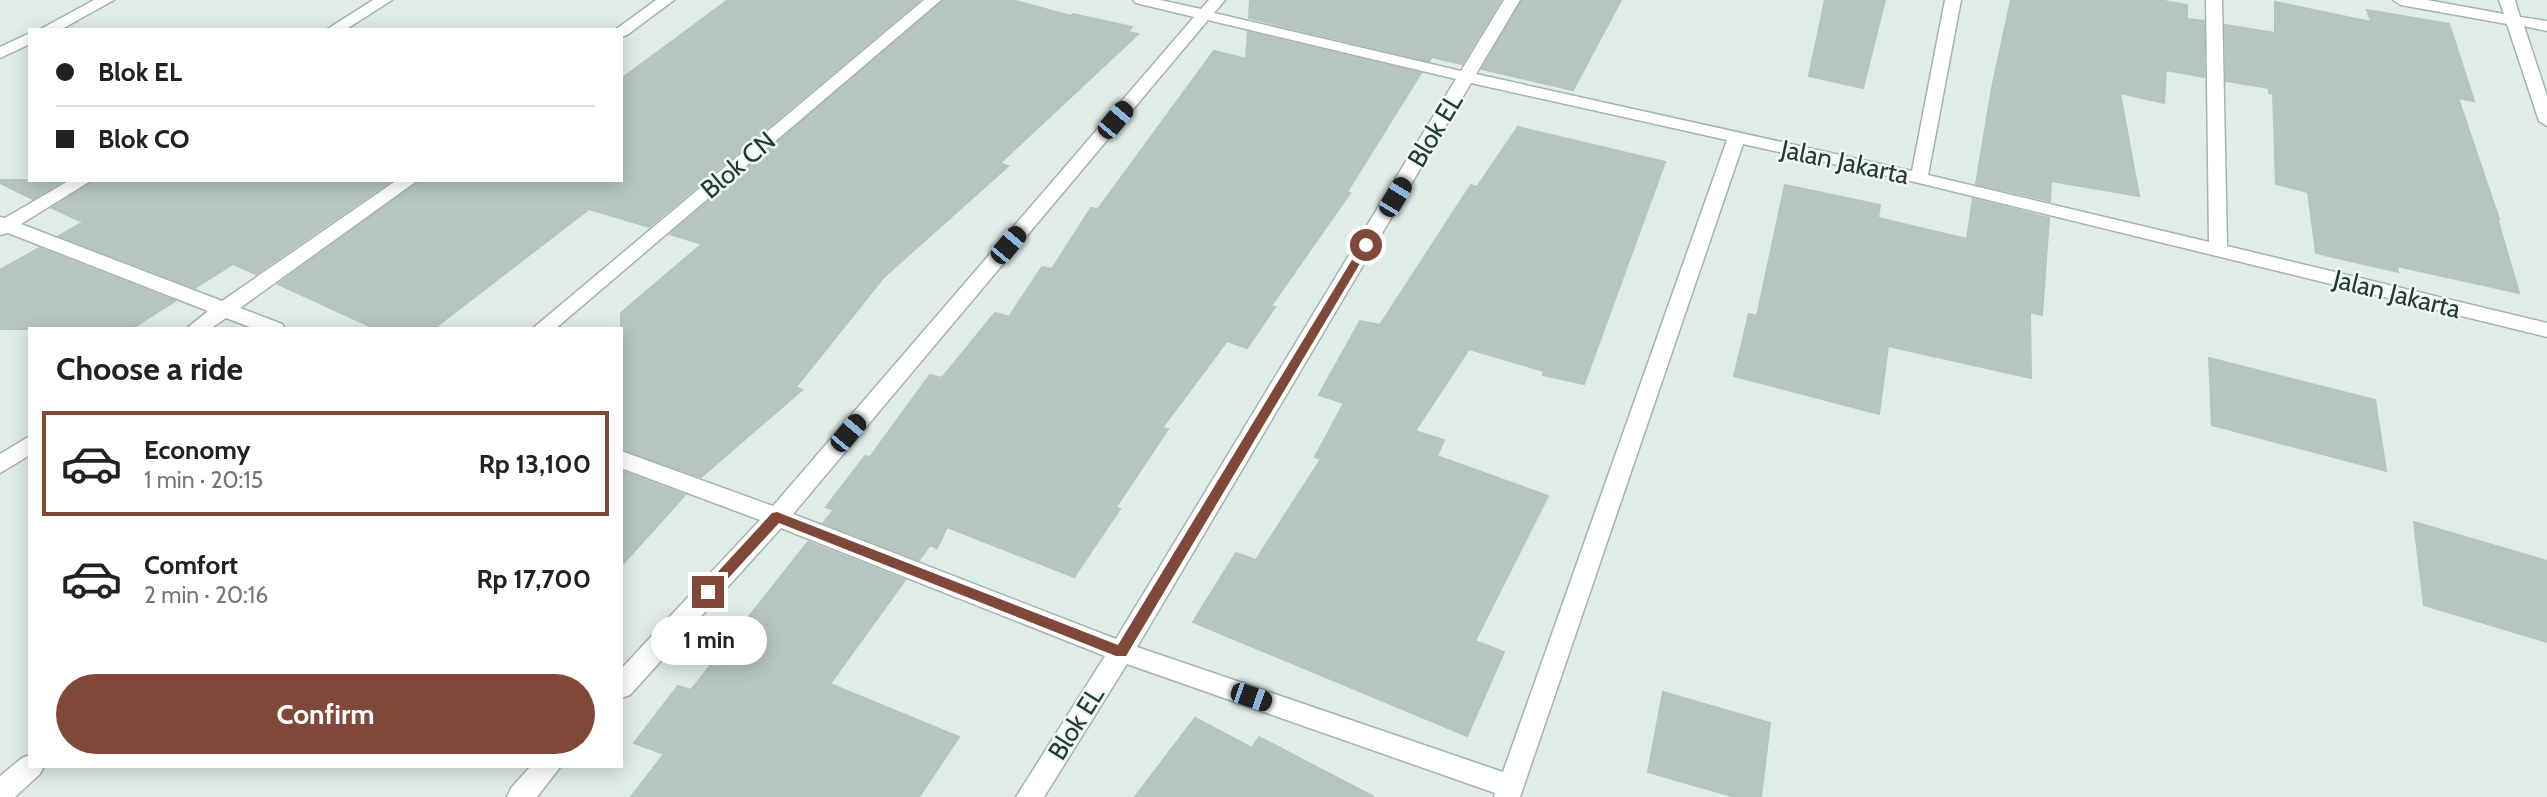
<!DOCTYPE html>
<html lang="en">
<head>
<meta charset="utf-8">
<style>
  :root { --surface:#fff; --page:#f6f6f6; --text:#222; --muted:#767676; --line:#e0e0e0; --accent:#804839 }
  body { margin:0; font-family:Cabin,sans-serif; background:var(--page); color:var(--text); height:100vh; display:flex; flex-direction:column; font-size:26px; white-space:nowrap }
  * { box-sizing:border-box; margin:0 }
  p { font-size:23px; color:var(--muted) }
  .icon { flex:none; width:38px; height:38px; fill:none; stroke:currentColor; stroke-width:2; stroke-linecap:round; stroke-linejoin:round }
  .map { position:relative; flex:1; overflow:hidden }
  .drawer { position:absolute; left:28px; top:327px; width:595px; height:441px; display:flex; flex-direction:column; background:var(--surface); border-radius:0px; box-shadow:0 4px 18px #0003 }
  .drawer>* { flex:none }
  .guide { position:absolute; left:28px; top:28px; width:595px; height:154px; border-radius:0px; box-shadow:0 4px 18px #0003; display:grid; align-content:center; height:154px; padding:0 28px; background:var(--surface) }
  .end { position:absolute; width:32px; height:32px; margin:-16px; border:9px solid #804839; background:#fff; box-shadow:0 0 0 4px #fff }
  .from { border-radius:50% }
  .bubble { position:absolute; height:49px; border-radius:24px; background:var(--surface); box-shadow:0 4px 18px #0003; font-size:23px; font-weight:700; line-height:49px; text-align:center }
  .car { position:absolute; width:21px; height:42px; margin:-21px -10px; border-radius:9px; box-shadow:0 0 5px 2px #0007; background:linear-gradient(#222 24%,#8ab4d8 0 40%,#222 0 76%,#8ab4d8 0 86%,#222 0) }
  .guide b { display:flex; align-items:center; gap:24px; height:66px; font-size:26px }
  .guide b+b { border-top:2px solid var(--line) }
  .guide i { width:18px; height:18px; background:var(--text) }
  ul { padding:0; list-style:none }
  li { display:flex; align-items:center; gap:21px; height:105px; margin:0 14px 10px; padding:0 14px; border:4px solid transparent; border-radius:0px }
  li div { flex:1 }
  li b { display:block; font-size:26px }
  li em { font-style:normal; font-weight:700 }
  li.current { border-color:var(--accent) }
  li>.icon { width:63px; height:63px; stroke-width:1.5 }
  h2 { padding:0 28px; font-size:32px; line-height:84px }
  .action { display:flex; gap:14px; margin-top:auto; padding:14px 28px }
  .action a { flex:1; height:80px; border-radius:42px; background:var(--accent); color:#fff; font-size:28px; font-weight:700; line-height:80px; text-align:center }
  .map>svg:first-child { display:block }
  .building { fill:#b6c6bf; stroke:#b3c5bd; stroke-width:2 }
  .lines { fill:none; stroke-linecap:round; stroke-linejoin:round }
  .street-casing { stroke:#a3b4ad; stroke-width:3 }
  .street { fill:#fff; fill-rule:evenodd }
  .route { fill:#804839 }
  .labels { text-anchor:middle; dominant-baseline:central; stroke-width:5; stroke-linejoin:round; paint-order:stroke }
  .street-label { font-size:26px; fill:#213c34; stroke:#f1f8f4 }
</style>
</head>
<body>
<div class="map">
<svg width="2547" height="797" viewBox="0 0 2547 797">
  <rect width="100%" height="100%" fill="#e0ece6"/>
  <path class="building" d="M 728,0 L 920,0 L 649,227 L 589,209 L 433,329 L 376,329 L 278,284 L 421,180 L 621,180 L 621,79 Z
    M 944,0 L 1012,0 L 1071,16 L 1073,14 L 1132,27 L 1128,32 L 1138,34 L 1000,163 L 1008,166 L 884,277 L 796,387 L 802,390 L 701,477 L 621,449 L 621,313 L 702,244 L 670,234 Z
    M 1250,0 L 1501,0 L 1462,64 L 1432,57 L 1429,61 L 1249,18 Z
    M 1522,0 L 1621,0 L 1573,90 L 1482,69 Z
    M 1825,0 L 1885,0 L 1863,88 L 1809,76 Z
    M 2011,0 L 2159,0 L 2187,5 L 2187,19 L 2204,21 L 2204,77 L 2166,70 L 2164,103 L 2120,93 L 2139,196 L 2051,181 L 2050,201 L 1976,184 L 1992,88 Z
    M 2275,2 L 2371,22 L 2367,10 L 2449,24 L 2474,101 L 2458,98 L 2499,219 L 2497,218 L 2519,293 L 2397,266 L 2398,272 L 2316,253 L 2308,192 L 2276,184 L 2273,94 L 2269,93 L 2269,88 L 2226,81 L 2225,25 L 2275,33 Z
    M 1248,32 L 1421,73 L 1347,192 L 1350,193 L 1271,306 L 1275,307 L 1247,348 L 1227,341 L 1162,428 L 1168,429 L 1116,507 L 1120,509 L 1074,577 L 947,527 L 937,548 L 930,545 L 919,560 L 823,523 L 834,510 L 826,507 L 865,456 L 870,457 L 930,375 L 942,378 L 995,313 L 1009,317 L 1042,267 L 1052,269 L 1091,208 L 1098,209 L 1214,51 L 1246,59 Z
    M 1518,127 L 1665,162 L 1584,384 L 1543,375 L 1544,371 L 1469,349 L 1415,431 L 1444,440 L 1437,456 L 1548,496 L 1475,641 L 1504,652 L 1467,736 L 1193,622 L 1236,553 L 1256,560 L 1321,459 L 1315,457 L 1344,403 L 1319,395 L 1360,321 L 1380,325 L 1471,185 L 1477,187 Z
    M 0,180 L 64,180 L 33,199 L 0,183 Z
    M 95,180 L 392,180 L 256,274 L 233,264 L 195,288 L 59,236 L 83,222 L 52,208 Z
    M 1785,185 L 1880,205 L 1878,218 L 1967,239 L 1973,199 L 2049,218 L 2042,315 L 2030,312 L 2031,378 L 1888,346 L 1879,414 L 1734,376 L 1749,314 L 1757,316 Z
    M 39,248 L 175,301 L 131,329 L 0,329 L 0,270 Z
    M 2209,358 L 2375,400 L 2386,471 L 2212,425 Z
    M 621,471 L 685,495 L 621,566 Z
    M 2414,522 L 2547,561 L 2547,642 L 2424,605 Z
    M 808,542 L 905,580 L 830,684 L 959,737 L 919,797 L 631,797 L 664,754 L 634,743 L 678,686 L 691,690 Z
    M 1663,692 L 1770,723 L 1761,797 L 1735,797 L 1648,772 Z
    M 1195,718 L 1252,748 L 1259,737 L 1374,797 L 1135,797 Z"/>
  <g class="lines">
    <defs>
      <path id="street" d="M 94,0 L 114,0 L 60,30 L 39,30 Z
        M 373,0 L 392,0 L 345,30 L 326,30 Z
        M 656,0 L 674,0 L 627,35 L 621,37 L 621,30 L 615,30 Z
        M 924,0 L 941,0 L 555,329 L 532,329 Z
        M 1133,0 L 1160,0 L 1201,9 L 1209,0 L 1225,0 L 1214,13 L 1461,71 L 1504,0 L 1520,0 L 1476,74 L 1912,171 L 1945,0 L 1961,0 L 1928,175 L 2209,242 L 2206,0 L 2222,0 L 2227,246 L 2547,323 L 2547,337 L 1919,183 L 1743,144 L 1520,797 L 1494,797 L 1495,793 L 1127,664 L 1044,797 L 1016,797 L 1105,656 L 781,528 L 630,695 L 621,698 L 621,669 L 760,520 L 621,468 L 621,451 L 773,506 L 1194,17 L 1136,3 ZM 1208,20 L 1456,79 L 1116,639 L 793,514 ZM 1471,83 L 1727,140 L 1503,772 L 1137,647 Z
        M 2393,0 L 2427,0 L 2504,14 L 2499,0 L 2515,0 L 2520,17 L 2547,21 L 2547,31 L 2524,26 L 2547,96 L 2547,126 L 2539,121 L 2507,24 L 2401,5 Z
        M 30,33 L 30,44 L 0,58 L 0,47 Z
        M 70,180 L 92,180 L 21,224 L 222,301 L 397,180 L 418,180 L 240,308 L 282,324 L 285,329 L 255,329 L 226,318 L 210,329 L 186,329 L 208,311 L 8,233 L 0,235 L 0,217 L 5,218 Z
        M 30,436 L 30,455 L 0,473 L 0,454 Z
        M 30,755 L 30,766 L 44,766 L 40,774 L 15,797 L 0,797 L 0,776 L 22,758 Z
        M 531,766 L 561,766 L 537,797 L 507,797 L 511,788 Z"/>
    </defs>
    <use href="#street" class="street-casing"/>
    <use href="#street" class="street"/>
  </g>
  <path class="route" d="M 1366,241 L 1371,245 L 1126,656 L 1116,656 L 779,523 L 712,596 L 703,596 L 703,588 L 772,513 L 777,512 L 1118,645 L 1361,245 Z"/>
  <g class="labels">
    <g class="street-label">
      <text transform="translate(1435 130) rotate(-59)">Blok EL</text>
      <text transform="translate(1845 162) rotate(12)">Jalan Jakarta</text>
      <text transform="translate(738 165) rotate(-40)">Blok CN</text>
      <text transform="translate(2397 294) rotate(14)">Jalan Jakarta</text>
      <text transform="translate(1076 723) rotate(-58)">Blok EL</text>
    </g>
  </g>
</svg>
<i class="end from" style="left:1366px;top:245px"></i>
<i class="end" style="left:708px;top:592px"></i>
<div class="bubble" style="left:651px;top:616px;width:116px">1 min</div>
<i class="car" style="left:1115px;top:120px;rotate:40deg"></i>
<i class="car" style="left:1395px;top:197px;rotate:31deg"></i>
<i class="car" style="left:1008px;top:245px;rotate:40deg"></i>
<i class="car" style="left:848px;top:433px;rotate:40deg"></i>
<i class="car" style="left:1251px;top:697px;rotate:109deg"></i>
<div class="guide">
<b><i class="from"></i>Blok EL</b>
<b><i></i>Blok CO</b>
</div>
<section class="drawer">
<h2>Choose a ride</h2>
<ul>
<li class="current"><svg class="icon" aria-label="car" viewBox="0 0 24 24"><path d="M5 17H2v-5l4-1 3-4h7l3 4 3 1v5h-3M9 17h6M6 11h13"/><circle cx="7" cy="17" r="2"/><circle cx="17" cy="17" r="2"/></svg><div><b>Economy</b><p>1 min · 20:15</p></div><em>Rp 13,100</em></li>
<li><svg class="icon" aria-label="car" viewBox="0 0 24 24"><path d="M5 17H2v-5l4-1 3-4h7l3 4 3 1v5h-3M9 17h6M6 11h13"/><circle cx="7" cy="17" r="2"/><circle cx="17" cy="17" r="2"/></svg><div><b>Comfort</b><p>2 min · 20:16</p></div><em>Rp 17,700</em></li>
</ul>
<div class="action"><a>Confirm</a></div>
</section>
</div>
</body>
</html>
